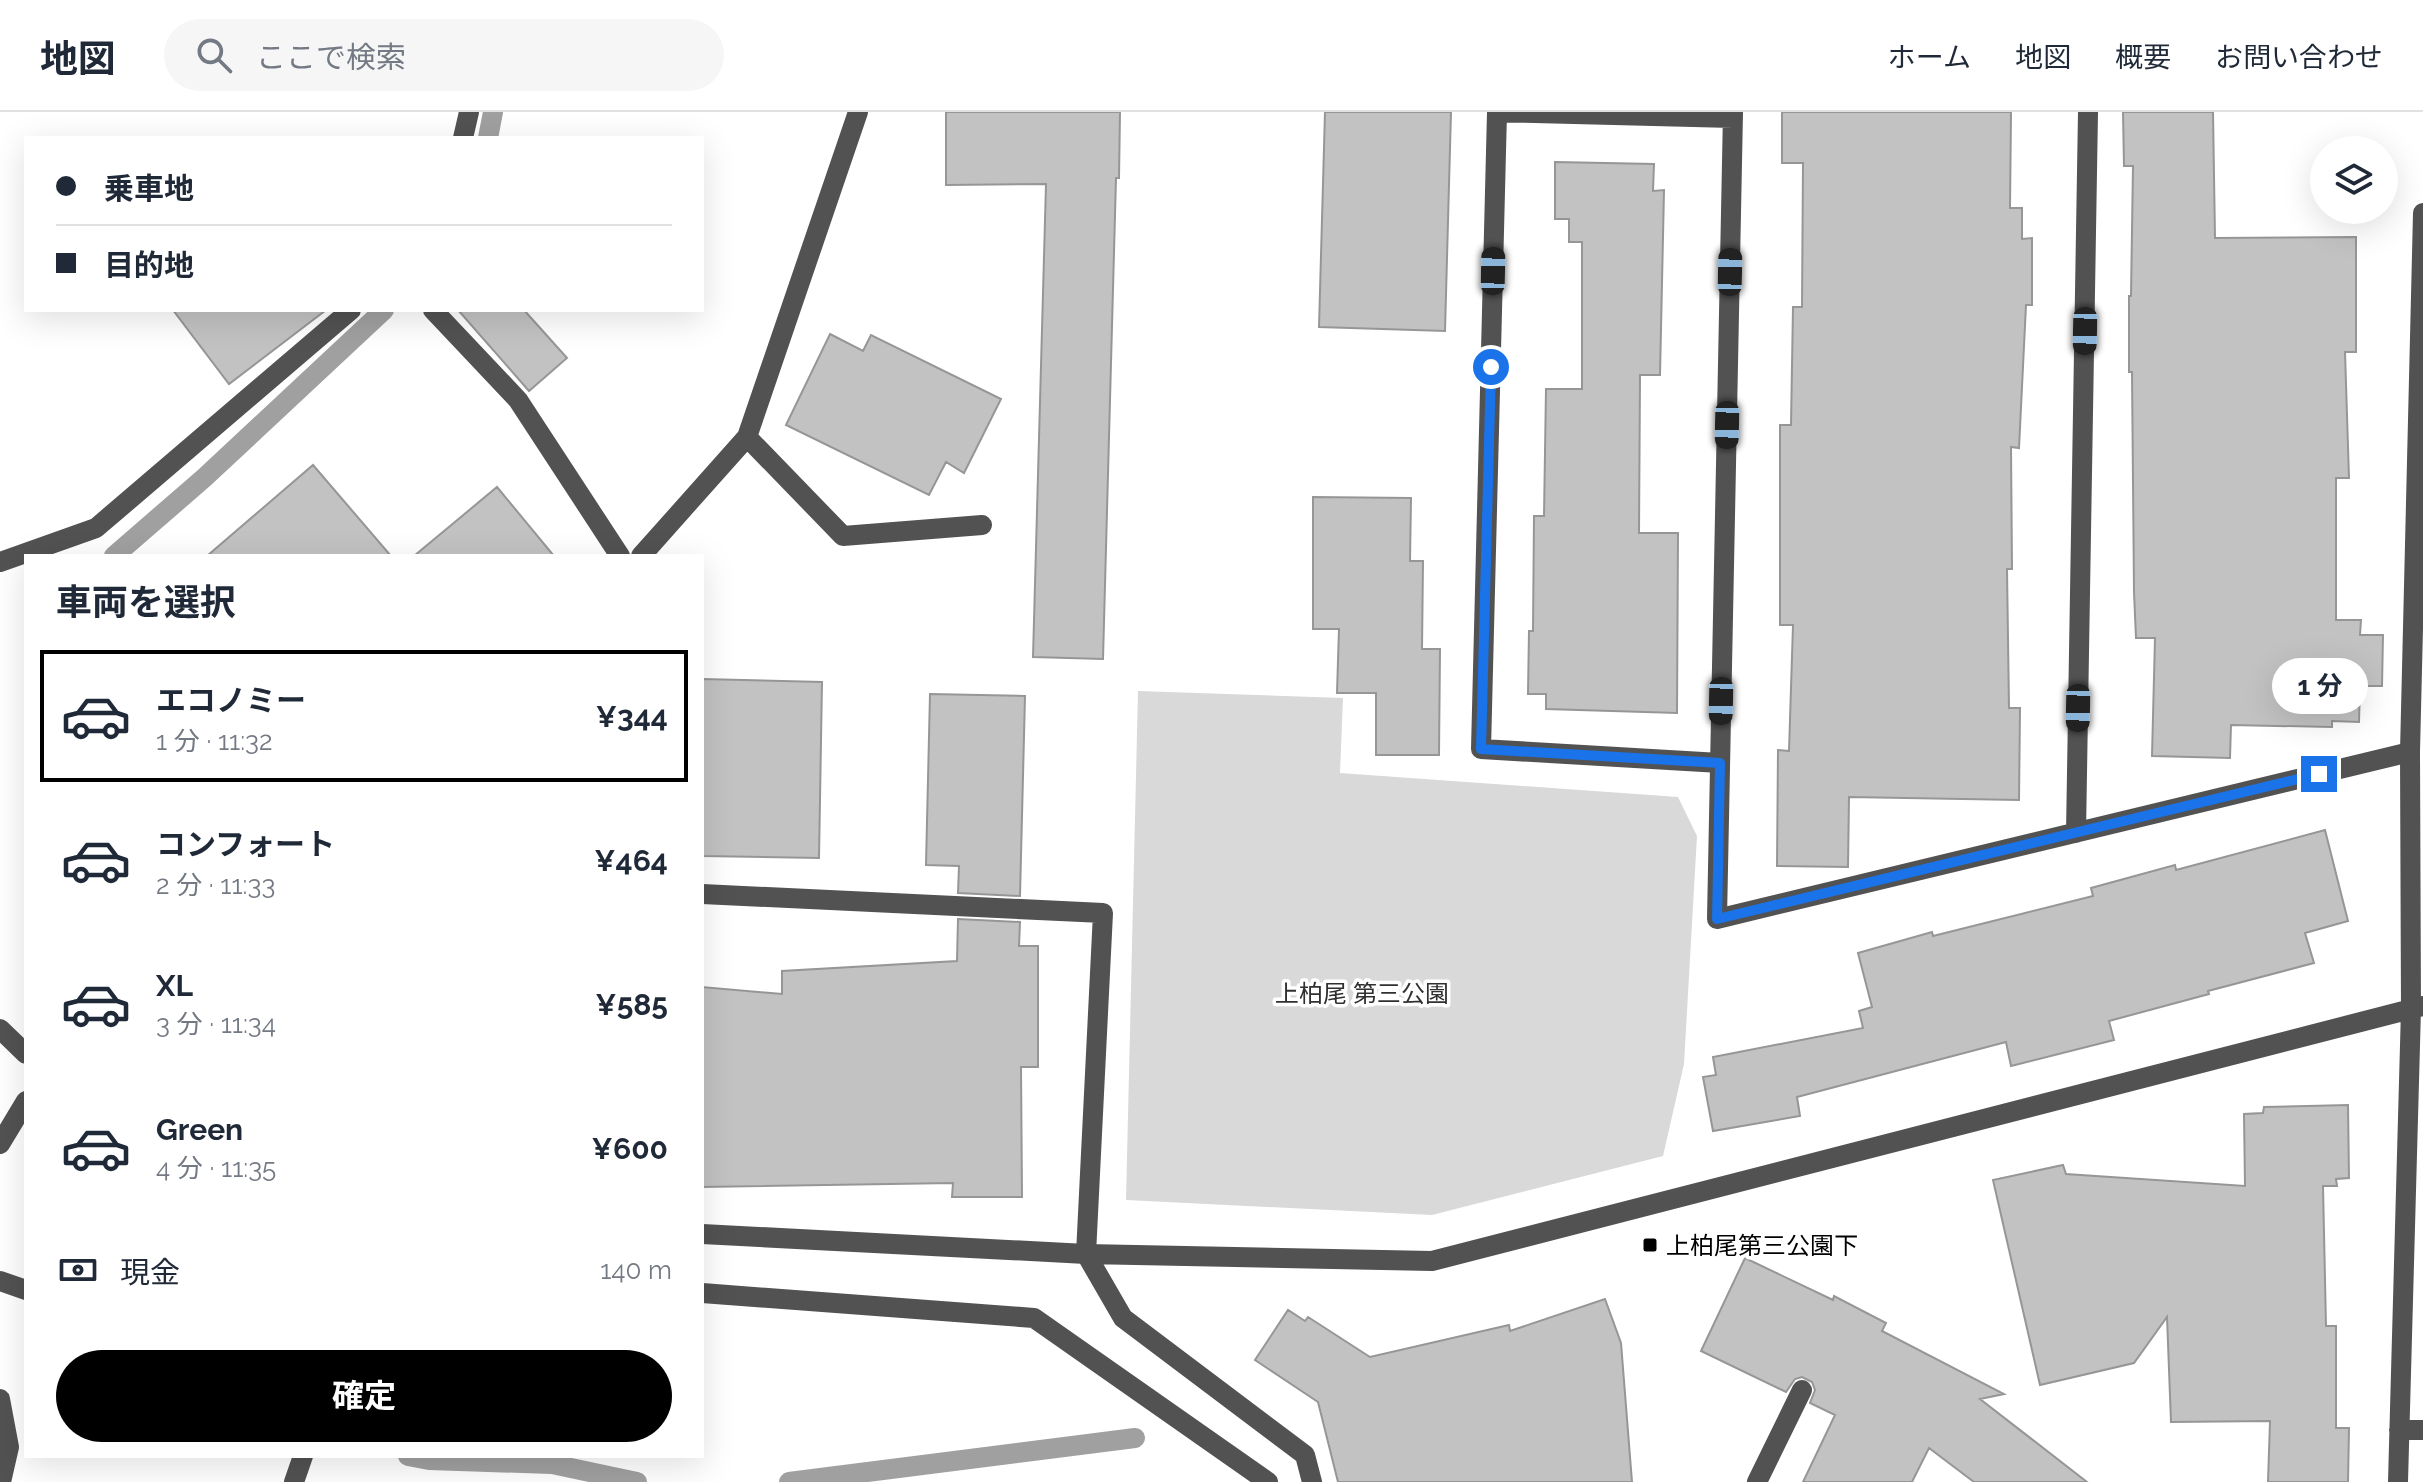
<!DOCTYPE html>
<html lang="ja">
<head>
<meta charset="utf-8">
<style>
  :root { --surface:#fff; --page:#f6f6f7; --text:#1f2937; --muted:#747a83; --line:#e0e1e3; --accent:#000 }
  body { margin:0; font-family:Raleway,"Noto Sans JP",sans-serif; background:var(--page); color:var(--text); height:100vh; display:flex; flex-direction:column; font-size:30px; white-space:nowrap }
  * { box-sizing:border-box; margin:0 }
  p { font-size:26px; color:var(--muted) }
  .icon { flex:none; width:44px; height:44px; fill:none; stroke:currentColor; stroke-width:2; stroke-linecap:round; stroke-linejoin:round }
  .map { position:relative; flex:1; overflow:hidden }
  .drawer { position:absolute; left:24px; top:442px; width:680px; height:904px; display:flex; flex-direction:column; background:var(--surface); border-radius:0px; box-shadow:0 8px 32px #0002 }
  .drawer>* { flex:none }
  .hud { position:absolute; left:24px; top:24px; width:680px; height:176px; border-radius:0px; box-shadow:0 8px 32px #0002; display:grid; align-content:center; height:176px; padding:0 32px; background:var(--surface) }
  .fabs { position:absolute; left:2310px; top:24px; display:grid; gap:16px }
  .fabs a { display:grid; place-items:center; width:88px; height:88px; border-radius:50%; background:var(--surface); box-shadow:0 8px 32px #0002; font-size:40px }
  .end { position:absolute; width:36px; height:36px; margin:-18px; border:10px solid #1a73e8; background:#fff; box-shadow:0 0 0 4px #fff }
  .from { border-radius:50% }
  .bubble { position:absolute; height:56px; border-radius:28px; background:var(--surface); box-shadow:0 8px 32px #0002; font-size:26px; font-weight:700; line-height:56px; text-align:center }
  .car { position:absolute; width:24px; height:48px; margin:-24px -12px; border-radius:10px; box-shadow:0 0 6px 2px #0007; background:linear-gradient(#222 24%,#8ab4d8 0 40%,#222 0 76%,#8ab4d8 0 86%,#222 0) }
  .hud b { display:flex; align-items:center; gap:28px; height:76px; font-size:30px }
  .hud b+b { border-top:2px solid var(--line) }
  .hud i { width:20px; height:20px; background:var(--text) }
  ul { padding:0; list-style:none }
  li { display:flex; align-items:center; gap:24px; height:132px; margin:0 16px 12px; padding:0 16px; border:4px solid transparent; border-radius:0px }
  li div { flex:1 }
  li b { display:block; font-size:30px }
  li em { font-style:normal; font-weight:700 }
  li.on { border-color:var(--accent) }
  li>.icon { width:72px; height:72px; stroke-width:1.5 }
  h2 { padding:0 32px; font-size:36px; line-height:96px }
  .pay { display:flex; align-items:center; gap:20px; height:88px; padding:0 32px; font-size:30px }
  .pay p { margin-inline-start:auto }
  .cta { display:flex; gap:16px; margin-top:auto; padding:16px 32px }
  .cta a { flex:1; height:92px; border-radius:48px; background:var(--accent); color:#fff; font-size:32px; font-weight:700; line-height:92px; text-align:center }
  header { display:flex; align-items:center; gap:48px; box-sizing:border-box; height:112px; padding:0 40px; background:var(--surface); border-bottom:2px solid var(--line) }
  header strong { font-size:38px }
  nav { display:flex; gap:44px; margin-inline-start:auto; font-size:28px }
  .search { width:560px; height:72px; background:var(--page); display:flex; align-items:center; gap:20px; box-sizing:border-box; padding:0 28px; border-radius:44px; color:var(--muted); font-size:30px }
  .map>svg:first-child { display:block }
  .green { fill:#d9d9d9 }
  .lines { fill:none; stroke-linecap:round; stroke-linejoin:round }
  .stream { stroke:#a0a0a0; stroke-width:20 }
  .building { fill:#c2c2c2; stroke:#969696; stroke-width:2 }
  .minor { stroke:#525252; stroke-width:20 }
  .route { stroke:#1a73e8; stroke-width:10 }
  .poi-dot { fill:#000; stroke:#fff; stroke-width:3 }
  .labels { text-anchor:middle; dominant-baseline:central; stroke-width:7; stroke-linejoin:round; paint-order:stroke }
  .park-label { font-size:24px; fill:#303030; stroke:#fff }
  .poi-label { font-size:24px; fill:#000; stroke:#fff; text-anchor:start }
</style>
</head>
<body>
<header>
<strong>地図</strong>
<div class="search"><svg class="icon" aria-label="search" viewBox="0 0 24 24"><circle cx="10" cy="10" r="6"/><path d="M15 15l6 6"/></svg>ここで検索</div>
<nav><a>ホーム</a><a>地図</a><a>概要</a><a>お問い合わせ</a></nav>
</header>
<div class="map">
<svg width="2423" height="1370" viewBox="0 0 2423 1370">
  <rect width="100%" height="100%" fill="#fff"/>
  <path class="green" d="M 1138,579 L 1343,586 L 1340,661 L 1678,685 L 1697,724 L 1684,952 L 1663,1044 L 1432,1103 L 1126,1088 Z"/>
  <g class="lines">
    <path class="stream" d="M 488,26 L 493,0
      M 114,444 L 204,366 L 384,198
      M 408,1344 L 429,1348 L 552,1352 L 637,1370
      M 789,1370 L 1135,1326"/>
  </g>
  <path class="building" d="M 946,0 L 1120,0 L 1119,66 L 1116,66 L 1103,547 L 1033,545 L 1046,72 L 946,73 Z
    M 1325,0 L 1451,0 L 1445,219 L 1319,215 Z
    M 1782,0 L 2011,0 L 2010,96 L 2022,96 L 2022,127 L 2032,126 L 2032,193 L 2026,193 L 2019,336 L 2011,335 L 2012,457 L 2007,457 L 2009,596 L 2020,596 L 2019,688 L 1849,685 L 1848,755 L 1777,754 L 1778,638 L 1789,639 L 1793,513 L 1780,513 L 1780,313 L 1791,313 L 1793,195 L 1802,195 L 1803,51 L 1782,51 Z
    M 2123,0 L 2213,0 L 2215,126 L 2356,125 L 2356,240 L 2345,240 L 2349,366 L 2336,366 L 2336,508 L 2361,508 L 2360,523 L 2383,523 L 2382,574 L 2360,574 L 2359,610 L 2332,609 L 2332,615 L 2231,613 L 2230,646 L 2152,644 L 2155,526 L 2136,526 L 2134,480 L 2132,260 L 2129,260 L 2129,184 L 2131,184 L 2133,54 L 2124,54 Z
    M 1555,50 L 1654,52 L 1653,79 L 1664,78 L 1660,263 L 1640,263 L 1639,421 L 1678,421 L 1677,601 L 1546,597 L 1546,582 L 1528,582 L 1529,519 L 1533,519 L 1534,404 L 1544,404 L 1546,277 L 1582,277 L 1582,130 L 1569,130 L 1569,107 L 1555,107 Z
    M 173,198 L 326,198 L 229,272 Z
    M 458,198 L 524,198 L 567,246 L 529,279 Z
    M 830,222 L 863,239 L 871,223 L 1001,287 L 964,361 L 946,350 L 929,383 L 786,313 Z
    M 313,353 L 391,444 L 207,444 Z
    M 497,375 L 554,444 L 414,444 Z
    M 1313,385 L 1411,386 L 1410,449 L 1423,449 L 1422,537 L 1440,537 L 1439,643 L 1376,643 L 1376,581 L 1337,581 L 1339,517 L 1313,517 Z
    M 702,567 L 822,570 L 819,746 L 702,744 Z
    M 930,582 L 1025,584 L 1020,784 L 958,781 L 959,754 L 926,753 Z
    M 2325,718 L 2348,809 L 2305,821 L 2314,851 L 2208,879 L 2209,882 L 2109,909 L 2114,928 L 2011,954 L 2006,930 L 1797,985 L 1800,1004 L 1713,1019 L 1703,965 L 1716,963 L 1713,945 L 1863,916 L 1859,899 L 1872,895 L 1858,841 L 1932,820 L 1933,824 L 2093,784 L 2091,776 L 2175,753 L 2176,758 Z
    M 958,807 L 1020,810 L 1019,834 L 1038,834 L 1038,955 L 1021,955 L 1022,1085 L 952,1085 L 953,1071 L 702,1075 L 702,875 L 782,882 L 782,859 L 957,849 Z
    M 2348,993 L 2349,1066 L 2336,1067 L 2337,1074 L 2323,1074 L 2326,1214 L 2336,1214 L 2336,1316 L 2349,1316 L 2348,1370 L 2268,1370 L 2270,1309 L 2171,1310 L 2167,1205 L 2134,1251 L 2040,1273 L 1993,1068 L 2063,1053 L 2066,1062 L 2245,1074 L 2244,1002 L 2263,1001 L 2264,995 Z
    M 1745,1146 L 1833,1188 L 1834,1184 L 1886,1211 L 1882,1219 L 2004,1282 L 1980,1287 L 2087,1370 L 1974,1370 L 1929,1336 L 1912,1370 L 1803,1370 L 1835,1303 L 1810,1291 L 1815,1278 L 1812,1270 L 1802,1265 L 1795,1267 L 1786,1280 L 1701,1239 Z
    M 1605,1187 L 1621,1231 L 1632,1370 L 1338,1370 L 1318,1290 L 1255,1248 L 1288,1198 L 1305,1209 L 1308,1205 L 1370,1245 L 1509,1213 L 1510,1219 Z"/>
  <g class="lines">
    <path class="minor" d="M 1733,0 L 1717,807 L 2410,640
      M 463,26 L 469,0
      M 433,198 L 518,288 L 620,444
      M 747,325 L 843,424 L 982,413
      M 641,444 L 747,325 L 858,0
      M 0,450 L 96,416 L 351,198
      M 1720,651 L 1481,637 L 1497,0 L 1733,6
      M 2076,721 L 2088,0
      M 702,782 L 1103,801 L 1086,1142 L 1123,1206 L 1305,1343 L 1312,1370
      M 0,917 L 26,942
      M 0,1032 L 26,989
      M 702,1122 L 1086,1142 L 1432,1149 L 2423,894
      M 0,1169 L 26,1178
      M 702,1181 L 1034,1206 L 1268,1370
      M 0,1287 L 9,1335 L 1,1370
      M 2399,1318 L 2423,1318
      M 294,1370 L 303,1344
      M 1757,1370 L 1802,1278
      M 2398,1370 L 2411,897 L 2410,640 L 2423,101"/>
  </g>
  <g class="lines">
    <path class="route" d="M 1491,255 L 1481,637 L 1720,651 L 1717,807 L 2319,662"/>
  </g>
  <rect class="poi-dot" x="1642" y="1125" width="16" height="16" rx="4"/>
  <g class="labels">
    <g class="park-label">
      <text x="1362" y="881">上柏尾 第三公園</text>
    </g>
    <g class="poi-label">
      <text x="1666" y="1133">上柏尾第三公園下</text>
    </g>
  </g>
</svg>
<div class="fabs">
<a><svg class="icon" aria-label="layers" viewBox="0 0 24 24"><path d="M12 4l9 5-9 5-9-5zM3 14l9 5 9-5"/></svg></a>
</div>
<i class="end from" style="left:1491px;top:255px"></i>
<i class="end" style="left:2319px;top:662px"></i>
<div class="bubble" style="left:2272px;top:546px;width:96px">1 分</div>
<i class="car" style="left:1493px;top:159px;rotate:1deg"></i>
<i class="car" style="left:1730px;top:160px;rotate:1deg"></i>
<i class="car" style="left:2085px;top:219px;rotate:181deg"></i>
<i class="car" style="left:1727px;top:313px;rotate:181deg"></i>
<i class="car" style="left:1721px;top:589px;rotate:181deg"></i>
<i class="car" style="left:2078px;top:596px;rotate:181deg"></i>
<div class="hud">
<b><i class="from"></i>乗車地</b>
<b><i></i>目的地</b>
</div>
<section class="drawer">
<h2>車両を選択</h2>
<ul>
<li class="on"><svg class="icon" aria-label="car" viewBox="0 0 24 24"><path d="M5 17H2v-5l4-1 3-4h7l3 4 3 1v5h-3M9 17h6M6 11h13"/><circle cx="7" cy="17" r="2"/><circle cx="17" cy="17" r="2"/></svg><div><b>エコノミー</b><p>1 分 · 11:32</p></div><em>¥344</em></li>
<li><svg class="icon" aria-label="car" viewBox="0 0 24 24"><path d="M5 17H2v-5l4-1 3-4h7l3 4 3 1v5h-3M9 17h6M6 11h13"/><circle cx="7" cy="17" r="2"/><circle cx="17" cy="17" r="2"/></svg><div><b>コンフォート</b><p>2 分 · 11:33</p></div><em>¥464</em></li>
<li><svg class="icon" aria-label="car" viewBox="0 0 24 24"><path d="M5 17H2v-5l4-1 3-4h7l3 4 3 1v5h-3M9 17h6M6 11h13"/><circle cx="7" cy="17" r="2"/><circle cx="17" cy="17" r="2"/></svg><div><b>XL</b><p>3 分 · 11:34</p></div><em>¥585</em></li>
<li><svg class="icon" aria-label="car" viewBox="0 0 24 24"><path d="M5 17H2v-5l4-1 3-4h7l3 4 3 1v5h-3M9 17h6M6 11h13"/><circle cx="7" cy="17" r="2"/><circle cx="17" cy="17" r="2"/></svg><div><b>Green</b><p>4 分 · 11:35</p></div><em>¥600</em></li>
</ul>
<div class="pay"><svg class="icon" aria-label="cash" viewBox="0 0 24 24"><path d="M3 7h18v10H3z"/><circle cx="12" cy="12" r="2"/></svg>現金<p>140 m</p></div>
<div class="cta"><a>確定</a></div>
</section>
</div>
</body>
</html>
